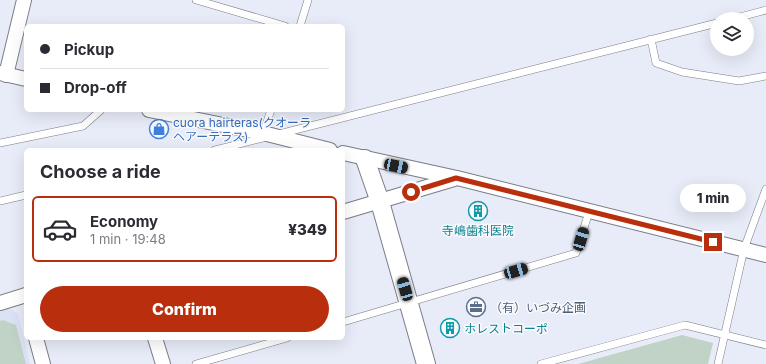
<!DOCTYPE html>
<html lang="en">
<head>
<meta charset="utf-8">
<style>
  :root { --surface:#fff; --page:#f7f7f7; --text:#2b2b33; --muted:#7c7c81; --line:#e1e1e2; --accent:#b92f0e }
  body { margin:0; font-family:Inter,"Noto Sans JP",sans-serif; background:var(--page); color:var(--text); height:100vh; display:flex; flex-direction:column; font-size:15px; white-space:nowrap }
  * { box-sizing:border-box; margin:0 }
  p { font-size:13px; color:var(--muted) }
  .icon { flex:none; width:22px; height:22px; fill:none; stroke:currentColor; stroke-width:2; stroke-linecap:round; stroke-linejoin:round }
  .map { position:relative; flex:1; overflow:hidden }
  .panel { position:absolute; left:24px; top:148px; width:321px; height:192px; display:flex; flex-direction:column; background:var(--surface); border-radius:6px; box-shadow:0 4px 16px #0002 }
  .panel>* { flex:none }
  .top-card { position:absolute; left:24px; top:24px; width:321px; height:88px; border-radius:6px; box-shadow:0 4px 16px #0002; display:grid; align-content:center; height:88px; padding:0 16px; background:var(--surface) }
  .fabs { position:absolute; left:710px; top:12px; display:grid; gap:8px }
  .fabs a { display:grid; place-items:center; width:44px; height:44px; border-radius:50%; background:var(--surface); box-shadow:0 4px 16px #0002; font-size:20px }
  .end { position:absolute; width:18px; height:18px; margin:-9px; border:5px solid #b92f0e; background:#fff; box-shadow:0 0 0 2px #fff }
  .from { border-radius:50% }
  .bubble { position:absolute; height:28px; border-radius:14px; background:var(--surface); box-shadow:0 4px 16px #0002; font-size:13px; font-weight:800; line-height:28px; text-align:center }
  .car { position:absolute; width:12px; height:24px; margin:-12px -6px; border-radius:5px; box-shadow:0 0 3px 1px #0007; background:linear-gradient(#222 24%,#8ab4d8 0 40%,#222 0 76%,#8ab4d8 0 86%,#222 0) }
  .top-card b { display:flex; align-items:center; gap:14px; height:38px; font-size:15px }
  .top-card b+b { border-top:1px solid var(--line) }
  .top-card i { width:10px; height:10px; background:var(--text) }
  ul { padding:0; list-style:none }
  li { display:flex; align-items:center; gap:12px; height:66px; margin:0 8px 6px; padding:0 8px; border:2px solid transparent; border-radius:6px }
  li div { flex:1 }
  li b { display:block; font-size:15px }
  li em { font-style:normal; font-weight:800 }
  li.current { border-color:var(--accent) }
  li>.icon { width:36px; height:36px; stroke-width:1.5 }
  h2 { padding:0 16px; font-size:18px; line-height:48px }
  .cta { display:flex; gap:8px; margin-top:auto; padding:8px 16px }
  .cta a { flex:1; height:46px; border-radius:24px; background:var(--accent); color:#fff; font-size:16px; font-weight:800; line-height:46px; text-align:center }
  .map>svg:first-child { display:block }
  .built { fill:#dce2f5 }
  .green { fill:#c1d3c6 }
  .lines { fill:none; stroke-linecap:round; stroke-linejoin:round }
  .service-casing { stroke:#7a7d87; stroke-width:8 }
  .minor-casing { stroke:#7a7d87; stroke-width:16 }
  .tertiary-casing { stroke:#7a7d87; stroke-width:20 }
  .service { stroke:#fff; stroke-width:7 }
  .minor { stroke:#fff; stroke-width:14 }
  .tertiary { stroke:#fff; stroke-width:18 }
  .route { stroke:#b92f0e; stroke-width:5 }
  .labels { text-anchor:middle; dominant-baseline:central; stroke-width:3; stroke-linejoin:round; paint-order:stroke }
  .shop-label { font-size:12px; fill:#366cbe; stroke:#f8fafe; text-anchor:start }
  .culture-label { font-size:12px; fill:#0d838f; stroke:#f8fafe }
  .service-label { font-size:12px; fill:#4e5e75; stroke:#f8fafe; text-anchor:start }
</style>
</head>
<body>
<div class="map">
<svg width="766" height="364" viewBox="0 0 766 364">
  <rect width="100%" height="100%" fill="#e8ecf8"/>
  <path class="built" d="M 8,307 L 18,314 L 30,364 L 0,364 L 0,309 Z"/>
  <path class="green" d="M 3,320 L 16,325 L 26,364 L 0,364 L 0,321 Z
    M 682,335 L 713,343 L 708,364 L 578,364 Z"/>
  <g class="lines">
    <defs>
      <path id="service" d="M 196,0 L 285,26
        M 732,19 L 766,10
        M 300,26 L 308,0
        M 651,39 L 656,63 L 682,72 L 739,81 L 766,76
        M 263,133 L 271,110
        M 279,134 L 717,23
        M 0,143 L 83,126 L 101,110
        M 215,150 L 267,137
        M 0,201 L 26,195
        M 343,322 L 576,253 L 589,212
        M 196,364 L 287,338
        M 541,364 L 685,325 L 766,345
        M 718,364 L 744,249 L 766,189"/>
      <path id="minor" d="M 0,73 L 26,79
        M 6,75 L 24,0
        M 149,110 L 263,133 L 330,150
        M 343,153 L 457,178 L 766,255
        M 343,212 L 454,179
        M 0,303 L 26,295
        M 36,338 L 43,364
        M 155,338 L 163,364"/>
      <path id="tertiary" d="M 365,159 L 380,202 L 426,364"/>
    </defs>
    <use href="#service" class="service-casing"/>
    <use href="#minor" class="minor-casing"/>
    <use href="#tertiary" class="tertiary-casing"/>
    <use href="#service" class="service"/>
    <use href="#minor" class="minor"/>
    <use href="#tertiary" class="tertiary"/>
  </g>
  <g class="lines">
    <path class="route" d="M 411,192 L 456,178 L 713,242"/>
  </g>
  <defs>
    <symbol id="shop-ring" viewBox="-11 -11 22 22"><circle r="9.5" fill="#f8fafe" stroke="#3f7fe0" stroke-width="1.5"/><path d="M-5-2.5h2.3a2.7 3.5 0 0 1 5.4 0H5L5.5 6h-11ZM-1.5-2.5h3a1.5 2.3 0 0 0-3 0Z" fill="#3f7fe0"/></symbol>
    <symbol id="building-ring" viewBox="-11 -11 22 22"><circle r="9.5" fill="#f8fafe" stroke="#0f9aa8" stroke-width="1.5"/><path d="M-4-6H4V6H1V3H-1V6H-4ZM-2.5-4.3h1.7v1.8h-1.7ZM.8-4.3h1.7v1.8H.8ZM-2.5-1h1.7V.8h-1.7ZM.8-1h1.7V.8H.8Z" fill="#0f9aa8"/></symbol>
    <symbol id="office-ring" viewBox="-11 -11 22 22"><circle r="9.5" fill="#f8fafe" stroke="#5c6f8a" stroke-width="1.5"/><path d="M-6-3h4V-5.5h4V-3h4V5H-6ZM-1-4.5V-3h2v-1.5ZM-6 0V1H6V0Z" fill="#5c6f8a"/></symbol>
  </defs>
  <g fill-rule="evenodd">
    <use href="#shop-ring" x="148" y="118" width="22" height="22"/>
    <use href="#building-ring" x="467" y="200" width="22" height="22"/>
    <use href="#office-ring" x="465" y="296" width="22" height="22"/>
    <use href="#building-ring" x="439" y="317" width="22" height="22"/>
  </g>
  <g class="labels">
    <g class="shop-label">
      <text x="173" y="122">cuora hairteras(クオーラ<tspan x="173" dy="14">ヘアーテラス)</tspan></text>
    </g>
    <g class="culture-label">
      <text x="478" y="230">寺嶋歯科医院</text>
      <text x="464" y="328" text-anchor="start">ホレストコーポ</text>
    </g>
    <g class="service-label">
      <text x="490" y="307">（有）いづみ企画</text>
    </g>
  </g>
</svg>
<div class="fabs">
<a><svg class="icon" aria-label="layers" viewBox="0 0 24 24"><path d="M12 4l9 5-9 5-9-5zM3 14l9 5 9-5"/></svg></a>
</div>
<i class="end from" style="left:411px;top:192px"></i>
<i class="end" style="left:713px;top:242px"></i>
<div class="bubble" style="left:680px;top:184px;width:66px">1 min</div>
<i class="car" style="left:396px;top:166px;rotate:102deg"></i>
<i class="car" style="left:581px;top:239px;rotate:17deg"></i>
<i class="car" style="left:516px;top:271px;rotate:74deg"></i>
<i class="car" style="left:405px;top:289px;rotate:344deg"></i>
<div class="top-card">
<b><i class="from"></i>Pickup</b>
<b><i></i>Drop-off</b>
</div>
<section class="panel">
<h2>Choose a ride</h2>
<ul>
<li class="current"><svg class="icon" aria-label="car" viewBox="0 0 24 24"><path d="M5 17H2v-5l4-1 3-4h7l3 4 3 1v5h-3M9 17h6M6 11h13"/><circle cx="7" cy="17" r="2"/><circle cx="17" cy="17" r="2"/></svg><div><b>Economy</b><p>1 min · 19:48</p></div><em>¥349</em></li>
</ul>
<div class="cta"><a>Confirm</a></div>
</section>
</div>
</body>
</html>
